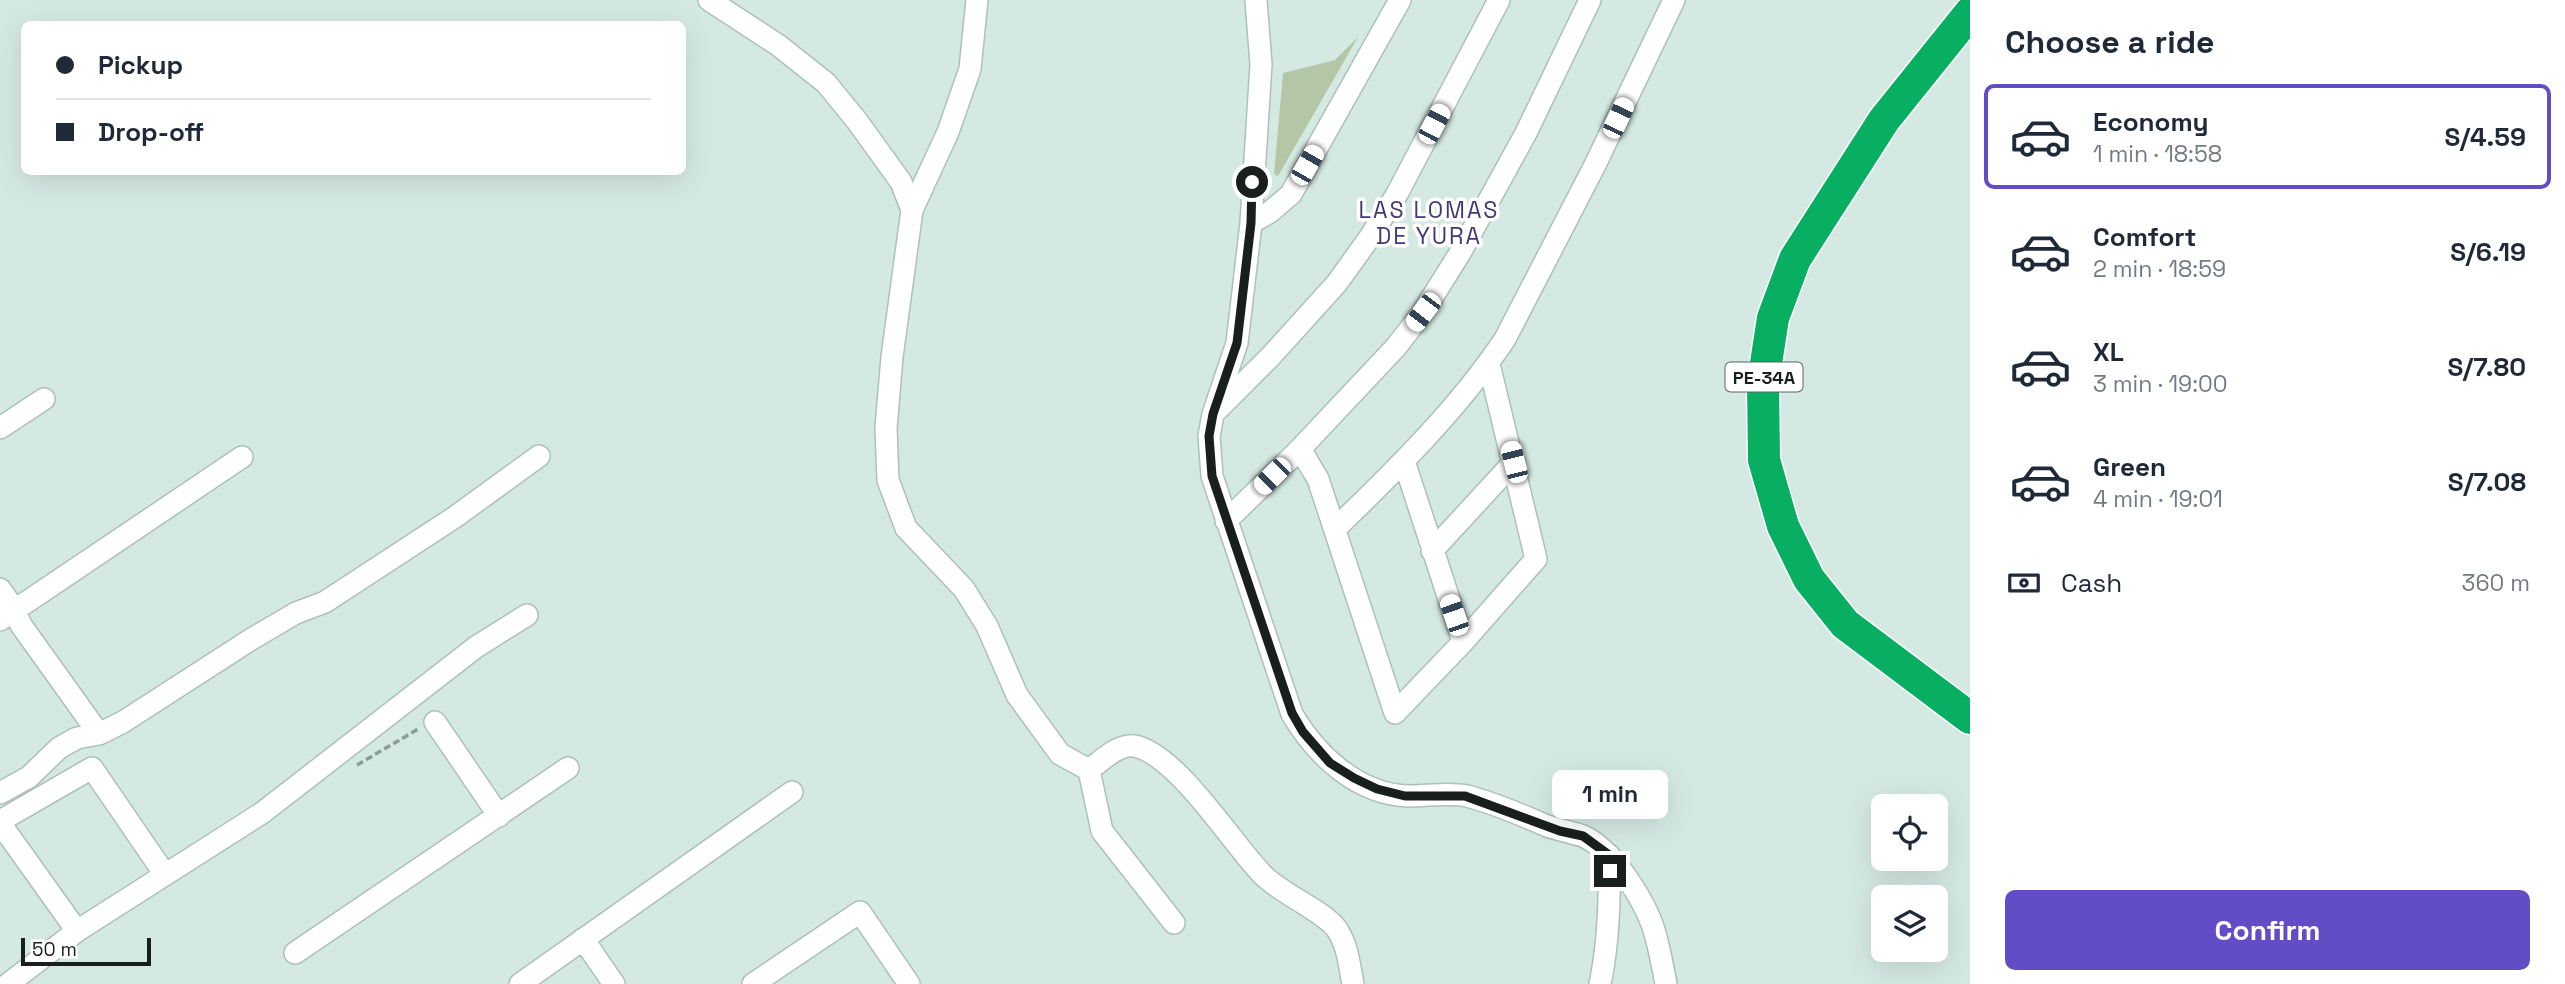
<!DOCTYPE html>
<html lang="en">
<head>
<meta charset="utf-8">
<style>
  :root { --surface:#fff; --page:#f2f2f3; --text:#1f2937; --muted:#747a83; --line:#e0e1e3; --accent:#624dc6 }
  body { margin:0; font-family:"Space Grotesk",sans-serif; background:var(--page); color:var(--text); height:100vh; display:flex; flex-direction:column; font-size:26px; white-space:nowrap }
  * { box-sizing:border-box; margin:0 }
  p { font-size:23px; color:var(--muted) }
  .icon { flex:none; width:38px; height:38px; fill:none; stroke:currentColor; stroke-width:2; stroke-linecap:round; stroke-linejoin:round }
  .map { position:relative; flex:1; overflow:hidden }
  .drawer { display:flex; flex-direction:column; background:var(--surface); width:595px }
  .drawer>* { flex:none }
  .top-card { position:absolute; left:21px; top:21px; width:665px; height:154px; border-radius:10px; box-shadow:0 7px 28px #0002; display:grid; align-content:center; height:154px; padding:0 35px; background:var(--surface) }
  .controls { position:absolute; left:1871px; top:794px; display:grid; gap:14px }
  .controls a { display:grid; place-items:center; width:77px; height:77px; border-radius:10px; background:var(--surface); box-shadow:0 7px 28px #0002; font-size:35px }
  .scale { position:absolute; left:21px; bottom:18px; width:130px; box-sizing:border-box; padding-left:7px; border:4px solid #181f1d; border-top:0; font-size:19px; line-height:24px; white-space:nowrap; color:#181f1d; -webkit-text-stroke:5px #fff; paint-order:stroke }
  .end { position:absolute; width:32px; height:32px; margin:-16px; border:9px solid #181f1d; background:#fff; box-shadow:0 0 0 4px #fff }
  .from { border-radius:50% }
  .bubble { position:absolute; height:49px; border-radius:10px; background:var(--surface); box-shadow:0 7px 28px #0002; font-size:23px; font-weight:600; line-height:49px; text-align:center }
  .car { position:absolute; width:21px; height:42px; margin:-21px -10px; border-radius:9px; box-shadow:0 0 5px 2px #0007; background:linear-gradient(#fff 24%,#345 0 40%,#fff 0 76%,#345 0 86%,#fff 0) }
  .top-card b { display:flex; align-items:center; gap:24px; height:66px; font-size:26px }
  .top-card b+b { border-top:2px solid var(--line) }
  .top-card i { width:18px; height:18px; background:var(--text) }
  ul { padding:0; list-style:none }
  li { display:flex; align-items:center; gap:21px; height:105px; margin:0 14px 10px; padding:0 21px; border:4px solid transparent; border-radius:10px }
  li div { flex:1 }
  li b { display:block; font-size:26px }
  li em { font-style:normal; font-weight:600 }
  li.current { border-color:var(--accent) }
  li>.icon { width:63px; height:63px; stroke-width:1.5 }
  h2 { padding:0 35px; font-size:32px; line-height:84px }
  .pay { display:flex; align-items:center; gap:18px; height:77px; padding:0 35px; font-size:26px }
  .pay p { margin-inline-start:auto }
  .cta { display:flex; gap:14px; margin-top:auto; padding:14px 35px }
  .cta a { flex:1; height:80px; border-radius:10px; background:var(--accent); color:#fff; font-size:28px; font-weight:600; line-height:80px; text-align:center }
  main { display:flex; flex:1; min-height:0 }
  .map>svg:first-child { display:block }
  .green { fill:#b3c6a6 }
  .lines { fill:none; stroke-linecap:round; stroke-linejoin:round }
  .minor-casing { stroke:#adc0ba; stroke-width:24 }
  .highway-casing { stroke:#fff; stroke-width:35 }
  .path { stroke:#8d9c97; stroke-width:3.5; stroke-dasharray:7 3.5; stroke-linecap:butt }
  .minor { stroke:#fff; stroke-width:21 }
  .highway { stroke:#08ae62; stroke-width:32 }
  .route { stroke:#181f1d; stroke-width:9 }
  .labels { text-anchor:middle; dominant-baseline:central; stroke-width:7; stroke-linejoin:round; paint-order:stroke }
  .shield { fill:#fff; stroke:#5d6261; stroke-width:2 }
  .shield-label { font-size:18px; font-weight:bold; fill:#181f1d }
  .quarter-label { font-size:23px; letter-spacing:2px; fill:#413976; stroke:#fff }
</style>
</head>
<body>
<main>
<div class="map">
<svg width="1970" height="984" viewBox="0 0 1970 984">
  <rect width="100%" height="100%" fill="#d5e9e3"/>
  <path class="green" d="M 1358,37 L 1278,176 L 1274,174 L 1283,73 L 1335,60 Z"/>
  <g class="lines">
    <defs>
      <path id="minor" d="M 709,0 L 778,45 L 826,83 L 857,121 L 901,182 L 912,210 L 892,357 L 886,428 L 888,480 L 906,528 L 964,589 L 987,626 L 1017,695 L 1060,754 L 1089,770 L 1102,831 L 1174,923
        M 1256,0 L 1261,64 L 1251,223 L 1237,343 L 1213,414 L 1209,436 L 1212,476 L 1292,714 C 1316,755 1358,795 1409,796 C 1427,796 1449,792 1467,796 C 1494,803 1522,815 1547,826 C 1559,830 1571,832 1583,836 C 1614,850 1648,905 1656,937 C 1660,952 1663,968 1666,984
        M 912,210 L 948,132 L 970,69 L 977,0
        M 1251,223 L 1270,212 L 1291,194 L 1400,0
        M 1217,410 L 1271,356 L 1337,283 L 1370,237 L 1397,194 L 1499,0
        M 0,428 L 44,399
        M 1300,449 L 1318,479 L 1395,713 L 1463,642 L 1536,559 L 1489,364
        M 1404,461 L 1463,642
        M 1226,521 L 1300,449 L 1396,347 L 1423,312 L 1460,253 L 1526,133 L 1590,0
        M 1335,529 C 1396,470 1458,409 1505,339 L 1595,165 L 1674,0
        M 1432,551 L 1514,462
        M 0,589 L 14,609 L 21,625 L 99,734
        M 0,620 L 242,457
        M 435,722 L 499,816
        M 1089,770 C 1101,761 1119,743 1135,746 C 1178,756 1231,842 1262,874 C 1281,894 1322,910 1336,928 C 1348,945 1349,964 1353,984
        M 0,793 L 29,777 L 59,748 L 77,738 L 99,734 L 123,722 L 250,640 L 296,613 L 325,602 L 455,517 L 539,456
        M 0,821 L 92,768 L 164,873
        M 0,823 L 77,931
        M 583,939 L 614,984
        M 295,953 L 568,768
        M 8,984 L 77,931 L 262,813 L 476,647 L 527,615
        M 520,984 L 792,792
        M 753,984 L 860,912 L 909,984
        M 1600,984 C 1609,942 1610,897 1609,855"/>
      <path id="highway" d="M 1970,13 L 1884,120 L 1795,259 L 1773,318 L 1763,383 L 1764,460 L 1783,526 L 1809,579 L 1845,624 L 1970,718"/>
    </defs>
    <use href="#minor" class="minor-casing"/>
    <use href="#highway" class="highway-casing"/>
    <path class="path" d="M 357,765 L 420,728"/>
    <use href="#minor" class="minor"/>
    <use href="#highway" class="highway"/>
  </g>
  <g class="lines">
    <path class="route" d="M 1252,182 L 1251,223 L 1237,343 L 1213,414 L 1209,436 L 1212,476 L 1292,713 L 1303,732 L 1330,763 L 1354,778 L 1377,789 L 1405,796 L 1465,796 L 1560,831 L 1583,836 L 1609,855 L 1610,871"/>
  </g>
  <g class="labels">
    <rect class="shield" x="1725.5" y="362.5" width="77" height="29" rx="5"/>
    <g class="shield-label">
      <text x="1764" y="377">PE-34A</text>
    </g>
    <g class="quarter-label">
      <text x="1429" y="210">LAS LOMAS<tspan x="1429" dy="26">DE YURA</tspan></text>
    </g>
  </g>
</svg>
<div class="controls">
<a><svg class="icon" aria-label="locate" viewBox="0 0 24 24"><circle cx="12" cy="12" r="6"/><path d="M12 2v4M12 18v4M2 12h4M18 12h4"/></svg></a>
<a><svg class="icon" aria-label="layers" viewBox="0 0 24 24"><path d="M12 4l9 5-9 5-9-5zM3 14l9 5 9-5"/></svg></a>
</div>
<div class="scale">50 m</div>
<i class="end from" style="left:1252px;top:182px"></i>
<i class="end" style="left:1610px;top:871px"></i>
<div class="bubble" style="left:1552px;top:770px;width:116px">1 min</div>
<i class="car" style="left:1618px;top:118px;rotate:25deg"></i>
<i class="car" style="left:1434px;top:124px;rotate:28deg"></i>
<i class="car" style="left:1307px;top:165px;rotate:30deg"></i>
<i class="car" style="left:1423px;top:312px;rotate:217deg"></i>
<i class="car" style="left:1514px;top:462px;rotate:346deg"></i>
<i class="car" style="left:1272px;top:476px;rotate:225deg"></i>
<i class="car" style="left:1454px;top:615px;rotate:341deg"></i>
<div class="top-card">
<b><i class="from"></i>Pickup</b>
<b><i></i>Drop-off</b>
</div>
</div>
<section class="drawer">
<h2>Choose a ride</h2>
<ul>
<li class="current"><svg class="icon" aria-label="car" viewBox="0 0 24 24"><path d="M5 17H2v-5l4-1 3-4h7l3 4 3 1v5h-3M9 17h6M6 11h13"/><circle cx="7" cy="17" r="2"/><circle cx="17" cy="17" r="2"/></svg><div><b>Economy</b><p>1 min · 18:58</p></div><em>S/4.59</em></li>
<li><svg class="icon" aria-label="car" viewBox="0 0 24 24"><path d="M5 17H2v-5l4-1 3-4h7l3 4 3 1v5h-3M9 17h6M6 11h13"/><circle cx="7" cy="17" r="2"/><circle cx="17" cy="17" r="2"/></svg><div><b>Comfort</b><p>2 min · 18:59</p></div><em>S/6.19</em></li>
<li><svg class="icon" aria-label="car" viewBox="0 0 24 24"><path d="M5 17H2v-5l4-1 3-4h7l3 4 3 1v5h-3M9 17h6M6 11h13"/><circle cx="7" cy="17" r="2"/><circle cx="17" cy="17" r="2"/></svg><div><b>XL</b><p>3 min · 19:00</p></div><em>S/7.80</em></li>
<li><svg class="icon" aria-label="car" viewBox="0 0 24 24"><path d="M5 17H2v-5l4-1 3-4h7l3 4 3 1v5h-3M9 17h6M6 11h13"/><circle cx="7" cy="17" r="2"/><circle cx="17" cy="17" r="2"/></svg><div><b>Green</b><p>4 min · 19:01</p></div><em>S/7.08</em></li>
</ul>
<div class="pay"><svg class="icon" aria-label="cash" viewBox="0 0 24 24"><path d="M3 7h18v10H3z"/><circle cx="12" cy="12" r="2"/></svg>Cash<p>360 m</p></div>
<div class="cta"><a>Confirm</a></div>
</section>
</main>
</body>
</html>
